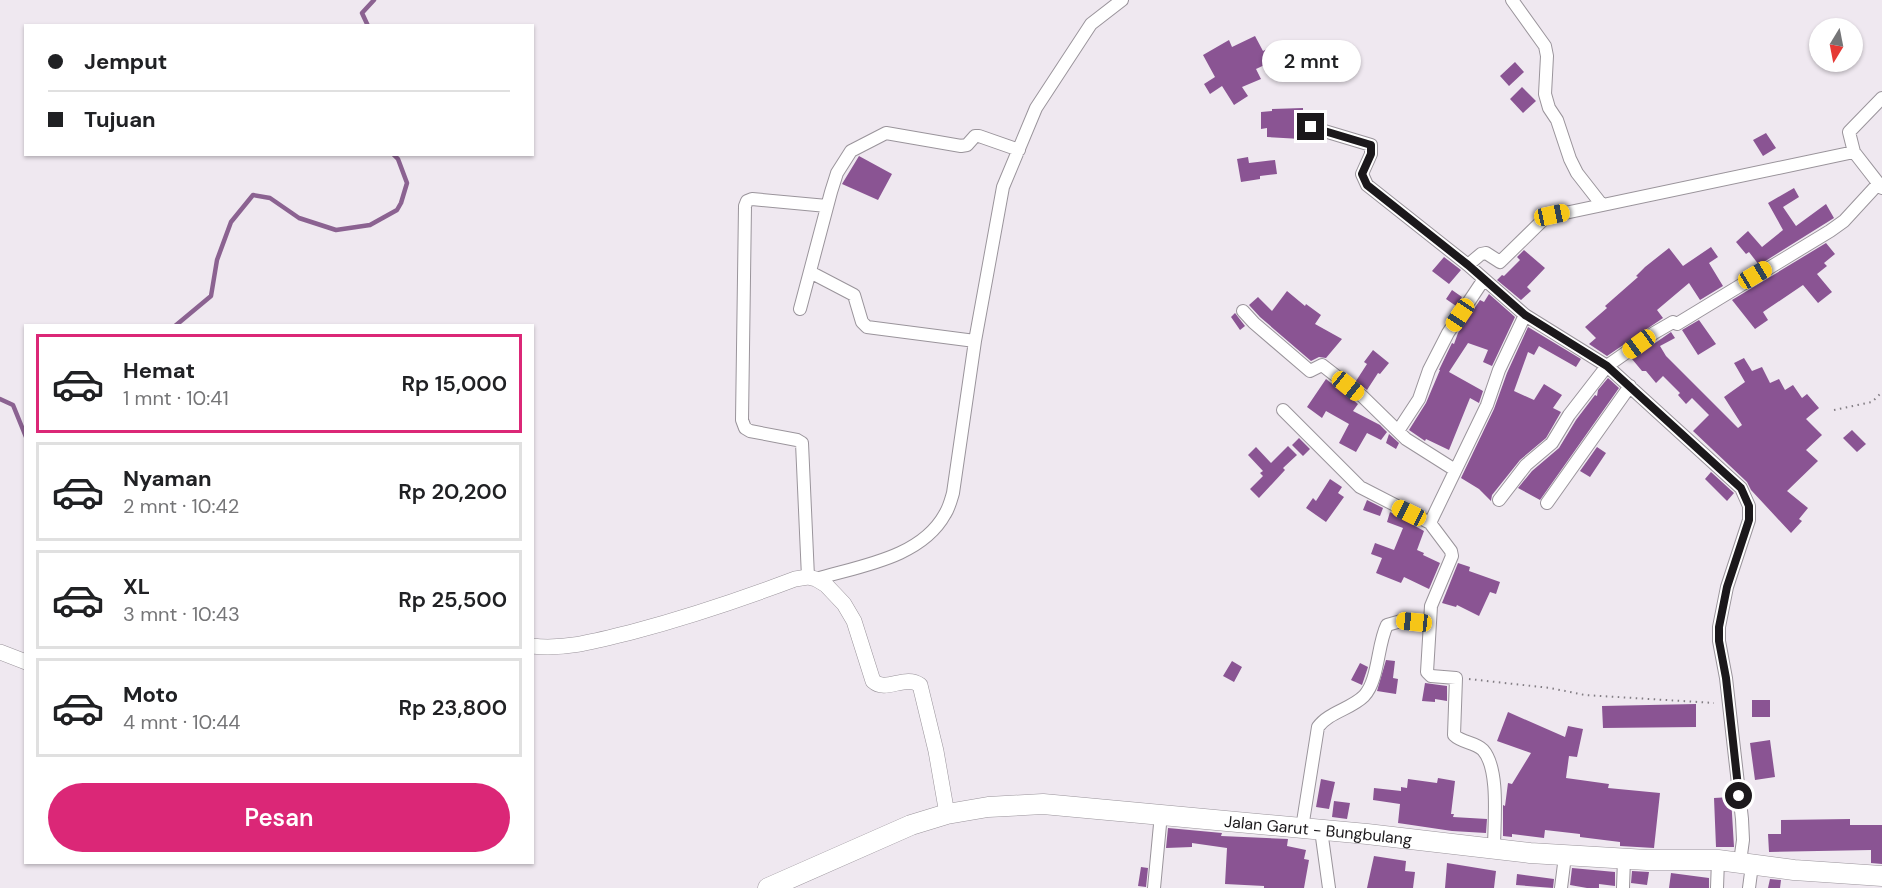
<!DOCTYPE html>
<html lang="id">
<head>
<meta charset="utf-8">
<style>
  :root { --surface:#fff; --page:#f6f6f6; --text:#202124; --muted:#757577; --line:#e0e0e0; --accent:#db2777 }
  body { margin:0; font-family:"DM Sans",sans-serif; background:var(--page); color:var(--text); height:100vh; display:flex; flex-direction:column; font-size:22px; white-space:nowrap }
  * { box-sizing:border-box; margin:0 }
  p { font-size:20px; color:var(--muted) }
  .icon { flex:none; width:33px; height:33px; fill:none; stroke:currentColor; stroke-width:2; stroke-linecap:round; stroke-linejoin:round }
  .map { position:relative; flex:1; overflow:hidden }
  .details { position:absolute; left:24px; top:324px; width:510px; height:540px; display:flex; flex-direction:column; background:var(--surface); border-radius:0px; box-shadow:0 2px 4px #0004 }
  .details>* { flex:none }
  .top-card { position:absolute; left:24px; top:24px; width:510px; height:132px; border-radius:0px; box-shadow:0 2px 4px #0004; display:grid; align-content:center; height:132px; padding:0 24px; background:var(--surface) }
  .needle { width:39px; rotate:190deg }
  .buttons { position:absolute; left:1809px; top:18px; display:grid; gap:12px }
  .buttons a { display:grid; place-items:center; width:54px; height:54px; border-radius:50%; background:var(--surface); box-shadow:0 2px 4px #0004; font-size:30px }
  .end { position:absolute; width:27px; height:27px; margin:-14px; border:8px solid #1b181b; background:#fff; box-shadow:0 0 0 3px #fff }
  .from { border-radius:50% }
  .bubble { position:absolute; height:42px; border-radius:21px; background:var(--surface); box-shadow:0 2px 4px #0004; font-size:20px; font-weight:600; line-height:42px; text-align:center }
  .car { position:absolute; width:18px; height:36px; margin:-18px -9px; border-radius:8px; box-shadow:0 0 4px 2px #0007; background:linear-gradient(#f5c518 24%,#345 0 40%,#f5c518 0 76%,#345 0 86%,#f5c518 0) }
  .top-card b { display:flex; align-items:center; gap:21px; height:57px; font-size:22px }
  .top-card b+b { border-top:2px solid var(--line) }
  .top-card i { width:15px; height:15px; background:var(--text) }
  ul { padding:10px 0 0; list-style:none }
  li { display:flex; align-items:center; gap:18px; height:99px; margin:0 12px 9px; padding:0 12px; border:3px solid var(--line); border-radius:0px }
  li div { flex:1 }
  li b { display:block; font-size:22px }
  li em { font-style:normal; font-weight:600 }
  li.selected { border-color:var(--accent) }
  li>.icon { width:54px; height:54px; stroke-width:1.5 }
  .action { display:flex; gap:12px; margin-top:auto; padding:12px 24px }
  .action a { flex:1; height:69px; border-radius:36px; background:var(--accent); color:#fff; font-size:24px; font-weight:600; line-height:69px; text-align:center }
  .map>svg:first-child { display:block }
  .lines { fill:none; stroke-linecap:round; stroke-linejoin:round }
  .stream { stroke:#8b6291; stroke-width:4.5 }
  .building { fill:#8a5493 }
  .minor-casing { stroke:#9a949b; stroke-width:14 }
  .tertiary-casing { stroke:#9a949b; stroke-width:16 }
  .primary-casing { stroke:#9a949b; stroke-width:21 }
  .path { stroke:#827d83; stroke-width:2; stroke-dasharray:1.5 4.5; stroke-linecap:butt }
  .minor { stroke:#fff; stroke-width:12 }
  .tertiary { stroke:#fff; stroke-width:15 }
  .primary { stroke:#fff; stroke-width:20 }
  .route { stroke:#1b181b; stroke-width:8 }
  .labels { text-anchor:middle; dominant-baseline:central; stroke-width:4.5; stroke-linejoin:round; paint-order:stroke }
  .street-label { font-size:16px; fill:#1b181b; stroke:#fdf6fe }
</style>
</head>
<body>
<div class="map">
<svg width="1882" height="888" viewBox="0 0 1882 888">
  <rect width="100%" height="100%" fill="#efe8f0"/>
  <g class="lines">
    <path class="stream" d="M 368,26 L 362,13 L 374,0
      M 175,326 L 211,296 L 217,260 L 231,222 L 253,195 L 270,198 L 299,218 L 336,230 L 370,225 L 397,210 L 401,203 L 407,183 L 398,159 L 393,154
      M 0,399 L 13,405 L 26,437"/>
  </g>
  <path class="building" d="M 1255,36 L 1263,51 L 1267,49 L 1273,61 L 1256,69 L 1261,79 L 1242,87 L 1248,96 L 1234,105 L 1222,86 L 1210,94 L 1204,84 L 1215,77 L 1203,55 L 1229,40 L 1232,47 Z
    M 1515,62 L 1524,72 L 1509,86 L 1500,76 Z
    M 1522,87 L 1536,101 L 1523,113 L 1510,99 Z
    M 1303,108 L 1303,111 L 1324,114 L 1322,122 L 1310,119 L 1305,121 L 1301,139 L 1267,137 L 1267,128 L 1261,129 L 1261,112 L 1272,111 L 1272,109 Z
    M 1766,133 L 1776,148 L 1763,156 L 1753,140 Z
    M 859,156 L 892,174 L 878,200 L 842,184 Z
    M 1248,157 L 1249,163 L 1275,160 L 1277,174 L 1260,176 L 1260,179 L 1241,182 L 1237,159 Z
    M 1794,188 L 1799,197 L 1783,207 L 1796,226 L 1826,204 L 1834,218 L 1759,265 L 1749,252 L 1746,254 L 1736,242 L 1748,231 L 1762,247 L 1783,230 L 1768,203 Z
    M 1826,243 L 1835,254 L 1824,263 L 1827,266 L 1817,274 L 1832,292 L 1818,303 L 1803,285 L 1763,312 L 1768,320 L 1755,329 L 1732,300 Z
    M 1711,247 L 1718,257 L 1709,263 L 1723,286 L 1700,300 L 1689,283 L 1657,310 L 1663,318 L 1607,356 L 1589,344 L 1596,338 L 1585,327 L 1607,308 L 1605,306 L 1638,277 L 1636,276 L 1645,267 L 1669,248 L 1683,266 Z
    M 1524,250 L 1545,268 L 1527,287 L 1531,291 L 1521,300 L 1497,280 L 1502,275 L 1504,276 L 1520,260 L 1517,257 Z
    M 1444,257 L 1461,270 L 1449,284 L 1432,271 Z
    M 1452,290 L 1462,297 L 1456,306 L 1446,299 Z
    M 1287,291 L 1305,306 L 1306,304 L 1321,315 L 1315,324 L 1342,339 L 1326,358 L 1319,357 L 1311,361 L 1260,317 L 1249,305 L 1258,297 L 1272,311 Z
    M 1489,294 L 1515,317 L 1492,366 L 1483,362 L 1488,350 L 1468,343 L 1449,372 L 1483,391 L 1479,403 L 1470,398 L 1449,450 L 1426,439 L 1425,441 L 1409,430 L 1426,403 L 1440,370 L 1439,370 L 1452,343 L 1454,344 L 1458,333 L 1480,300 L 1484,302 Z
    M 1235,313 L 1245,326 L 1240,330 L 1231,317 Z
    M 1699,320 L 1716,344 L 1698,355 L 1682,330 Z
    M 1528,327 L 1581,359 L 1576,367 L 1539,346 L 1534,355 L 1528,352 L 1514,391 L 1534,400 L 1544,384 L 1562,395 L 1553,408 L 1561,412 L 1546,438 L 1520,460 L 1492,495 L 1491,501 L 1479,489 L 1461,478 L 1494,409 L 1507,373 Z
    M 1671,332 L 1675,338 L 1660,346 L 1666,356 L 1738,428 L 1742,425 L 1724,397 L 1745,382 L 1734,363 L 1744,358 L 1752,371 L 1762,367 L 1770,383 L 1779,379 L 1785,390 L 1793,385 L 1802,398 L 1807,394 L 1819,408 L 1806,419 L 1822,435 L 1806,450 L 1818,461 L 1787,491 L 1808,508 L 1799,519 L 1802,521 L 1791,533 L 1751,490 L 1747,482 L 1693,431 L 1709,415 L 1692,398 L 1686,404 L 1678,395 L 1680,393 L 1663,376 L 1656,383 L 1646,371 L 1642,371 L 1632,359 Z
    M 1373,350 L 1389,363 L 1380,374 L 1378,373 L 1367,390 L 1356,381 L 1367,364 L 1364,362 Z
    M 1608,378 L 1619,388 L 1540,500 L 1518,488 L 1532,471 L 1559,448 L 1576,420 L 1595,395 L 1597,396 L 1598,390 Z
    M 1326,379 L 1358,404 L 1353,411 L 1380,425 L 1387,432 L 1381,440 L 1367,433 L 1356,452 L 1339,443 L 1349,424 L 1326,411 L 1322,418 L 1307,407 Z
    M 1852,430 L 1866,444 L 1857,452 L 1843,438 Z
    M 1389,434 L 1399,443 L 1396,449 L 1386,443 Z
    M 1299,438 L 1310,449 L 1303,456 L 1292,445 Z
    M 1288,446 L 1297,455 L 1283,468 L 1285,470 L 1259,498 L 1250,489 L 1263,476 L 1260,473 L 1263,471 L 1248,455 L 1256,447 L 1271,463 Z
    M 1597,447 L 1606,453 L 1590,477 L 1580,471 Z
    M 1711,472 L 1734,493 L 1727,501 L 1705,479 Z
    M 1330,479 L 1342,487 L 1338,493 L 1344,497 L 1326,522 L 1306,508 L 1313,498 L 1316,501 Z
    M 1367,500 L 1383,508 L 1380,516 L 1363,510 Z
    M 1390,512 L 1424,531 L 1417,550 L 1424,553 L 1423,555 L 1440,563 L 1429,589 L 1404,577 L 1401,583 L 1376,573 L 1382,558 L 1371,554 L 1375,543 L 1394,550 L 1403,528 L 1387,522 Z
    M 1458,563 L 1470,567 L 1469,571 L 1500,582 L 1496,594 L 1490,592 L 1479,616 L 1457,605 L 1456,607 L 1442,603 Z
    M 1386,660 L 1395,661 L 1393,678 L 1398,679 L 1396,694 L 1377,691 Z
    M 1232,661 L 1242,667 L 1234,682 L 1223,676 Z
    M 1360,663 L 1368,667 L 1362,685 L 1351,680 Z
    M 1425,683 L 1447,686 L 1447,701 L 1435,699 L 1435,702 L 1422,701 Z
    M 1752,700 L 1770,700 L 1770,717 L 1752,717 Z
    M 1696,704 L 1696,727 L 1603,728 L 1602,706 Z
    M 1508,712 L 1565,737 L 1568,726 L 1583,729 L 1577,757 L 1569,756 L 1566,778 L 1609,784 L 1608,788 L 1660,793 L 1654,848 L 1620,846 L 1620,842 L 1580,837 L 1580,834 L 1545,830 L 1544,838 L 1512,834 L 1512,837 L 1503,836 L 1503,805 L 1505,806 L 1508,783 L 1512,784 L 1531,753 L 1497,741 Z
    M 1770,740 L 1775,777 L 1755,780 L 1750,743 Z
    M 1438,778 L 1455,781 L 1451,814 L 1454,814 L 1453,817 L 1487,819 L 1486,833 L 1452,831 L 1398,823 L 1400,804 L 1373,800 L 1374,788 L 1401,791 L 1401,787 L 1407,788 L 1408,779 L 1437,783 Z
    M 1321,779 L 1335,782 L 1329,809 L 1316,807 Z
    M 1731,797 L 1734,847 L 1716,847 L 1714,798 Z
    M 1334,801 L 1350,803 L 1347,819 L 1332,817 Z
    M 1850,819 L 1850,825 L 1882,825 L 1882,864 L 1871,863 L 1871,850 L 1769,852 L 1768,834 L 1781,834 L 1781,820 Z
    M 1168,828 L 1222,833 L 1221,836 L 1288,839 L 1287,846 L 1306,850 L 1304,859 L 1309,860 L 1304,888 L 1264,888 L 1264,886 L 1225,884 L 1227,848 L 1192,843 L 1192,847 L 1166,848 Z
    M 1374,856 L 1406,861 L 1405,871 L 1415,872 L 1413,888 L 1367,888 Z
    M 1447,863 L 1496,871 L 1494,888 L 1445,888 Z
    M 1141,867 L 1148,868 L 1146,887 L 1138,886 Z
    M 1572,868 L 1615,872 L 1615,886 L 1599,884 L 1599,888 L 1587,888 L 1570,885 Z
    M 1632,871 L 1649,872 L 1647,885 L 1631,883 Z
    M 1671,873 L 1709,878 L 1709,888 L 1669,888 Z
    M 1517,874 L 1554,879 L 1553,888 L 1516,885 Z
    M 1770,879 L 1781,880 L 1780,888 L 1768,888 Z"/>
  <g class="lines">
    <defs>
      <path id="minor" d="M 1512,0 L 1545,46 L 1547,56 L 1545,94 L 1549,108 L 1557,120 L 1570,159 L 1577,173 L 1602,205
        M 1882,98 L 1849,132 L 1854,152 L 1882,188
        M 1311,127 L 1371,145 L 1371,154 L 1362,174 L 1367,185 L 1468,265 L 1525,315
        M 1468,265 L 1481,254 L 1486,253 L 1500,262 L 1546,217 L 1854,152
        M 810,272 L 854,295 L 862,322 L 867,327 L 975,341
        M 800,309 L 831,192 L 837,173 L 851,151 L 886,133 L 961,146 L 967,145 L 975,136 L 979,136 L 1019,150
        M 1243,311 L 1254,323 L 1310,371 L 1322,365 L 1362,396 L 1406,439 L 1455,470
        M 1283,410 L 1360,487 L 1430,523
        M 1398,431 L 1419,399 L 1429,370 L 1448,333 L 1484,279
        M 1499,500 L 1526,465 L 1552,443 L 1569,415 L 1607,366 L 1741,488 L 1749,506 L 1749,520 L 1727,587 L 1719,627 L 1719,641 L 1726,678 L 1742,819 L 1743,840 L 1740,862
        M 1547,503 L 1630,386
        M 808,577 L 802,443 L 797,440 L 750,431 L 745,428 L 742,420 L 745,206 L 747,201 L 752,199 L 827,206
        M 816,579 C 859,566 921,558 945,514 C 949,508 951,500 953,493 L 975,341 L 1003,187 L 1036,108 L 1091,24 L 1122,0
        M 1302,828 L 1318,727 C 1329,712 1351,709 1364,696 C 1379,680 1377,645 1387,625 L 1401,621 L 1429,625
        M 1321,830 L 1329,888
        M 1494,849 C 1494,823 1500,769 1483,750 C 1475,742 1462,743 1454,735 L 1456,678 L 1431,676 L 1427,672 L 1431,606 L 1452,556 L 1451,551 L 1430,523 L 1487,405 L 1499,370 L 1525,315 L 1607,366 L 1654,333 L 1673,322 L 1677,324 L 1830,231 L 1844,221 L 1878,184
        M 1154,888 L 1161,814
        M 1561,888 L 1565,856
        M 1623,888 L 1624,859
        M 1717,888 L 1718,860
        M 1749,888 L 1752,865"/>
      <path id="tertiary" d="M 532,646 C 566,650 600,640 632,632 C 688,617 742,599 795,579 L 808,577 L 816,579 L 826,585 L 844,604 L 854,621 L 873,681 C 886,693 905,674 920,685 L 936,751 L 947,814
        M 0,652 L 26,662"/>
      <g id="primary">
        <path id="s1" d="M 768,888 L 911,825 L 947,814 L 988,807 L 1043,804 L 1367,834 L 1530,853 L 1647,860 L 1718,860 L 1794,870 L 1882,876"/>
      </g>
    </defs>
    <use href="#minor" class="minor-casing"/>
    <use href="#tertiary" class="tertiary-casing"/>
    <use href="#primary" class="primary-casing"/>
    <path class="path" d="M 1834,410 L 1872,402 L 1882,392
      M 1469,679 L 1550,688 L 1585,695 L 1714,703"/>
    <use href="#minor" class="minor"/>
    <use href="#tertiary" class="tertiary"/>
    <use href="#primary" class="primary"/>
  </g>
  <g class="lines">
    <path class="route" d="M 1311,127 L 1371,145 L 1371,154 L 1362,174 L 1367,185 L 1468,265 L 1525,315 L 1607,366 L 1741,488 L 1749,506 L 1749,520 L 1727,587 L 1719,627 L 1719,641 L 1726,678 L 1739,796"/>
  </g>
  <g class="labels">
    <g class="street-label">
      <text stroke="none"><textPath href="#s1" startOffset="567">Jalan Garut - Bungbulang</textPath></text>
    </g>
  </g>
</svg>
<div class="buttons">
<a><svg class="needle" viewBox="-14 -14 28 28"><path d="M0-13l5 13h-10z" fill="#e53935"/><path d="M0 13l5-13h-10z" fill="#757577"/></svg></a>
</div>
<i class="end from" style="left:1739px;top:796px"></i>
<i class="end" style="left:1311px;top:127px"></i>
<div class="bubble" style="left:1262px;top:40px;width:99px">2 mnt</div>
<i class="car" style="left:1552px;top:215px;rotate:78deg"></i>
<i class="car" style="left:1755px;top:275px;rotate:59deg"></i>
<i class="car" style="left:1460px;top:315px;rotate:214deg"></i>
<i class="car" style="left:1639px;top:344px;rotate:234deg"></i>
<i class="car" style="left:1348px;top:386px;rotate:129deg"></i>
<i class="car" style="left:1409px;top:513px;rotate:296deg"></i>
<i class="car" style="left:1414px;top:622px;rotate:276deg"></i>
<div class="top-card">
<b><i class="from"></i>Jemput</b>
<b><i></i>Tujuan</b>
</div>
<section class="details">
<ul>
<li class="selected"><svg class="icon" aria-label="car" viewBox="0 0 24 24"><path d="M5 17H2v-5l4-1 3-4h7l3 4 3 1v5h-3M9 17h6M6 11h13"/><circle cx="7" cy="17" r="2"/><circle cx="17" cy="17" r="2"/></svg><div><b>Hemat</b><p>1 mnt · 10:41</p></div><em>Rp 15,000</em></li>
<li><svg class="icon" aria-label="car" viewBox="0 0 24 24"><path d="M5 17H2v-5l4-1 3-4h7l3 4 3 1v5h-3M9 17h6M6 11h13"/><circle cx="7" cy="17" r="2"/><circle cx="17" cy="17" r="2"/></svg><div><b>Nyaman</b><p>2 mnt · 10:42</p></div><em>Rp 20,200</em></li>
<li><svg class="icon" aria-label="car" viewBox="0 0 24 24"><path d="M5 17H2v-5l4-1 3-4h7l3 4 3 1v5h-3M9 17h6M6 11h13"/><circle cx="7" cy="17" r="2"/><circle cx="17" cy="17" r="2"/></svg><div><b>XL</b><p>3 mnt · 10:43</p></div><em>Rp 25,500</em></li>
<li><svg class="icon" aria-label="car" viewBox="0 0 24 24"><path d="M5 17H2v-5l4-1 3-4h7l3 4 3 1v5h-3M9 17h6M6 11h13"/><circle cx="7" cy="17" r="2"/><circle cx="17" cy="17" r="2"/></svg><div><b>Moto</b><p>4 mnt · 10:44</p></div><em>Rp 23,800</em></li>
</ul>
<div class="action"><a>Pesan</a></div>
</section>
</div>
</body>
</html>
